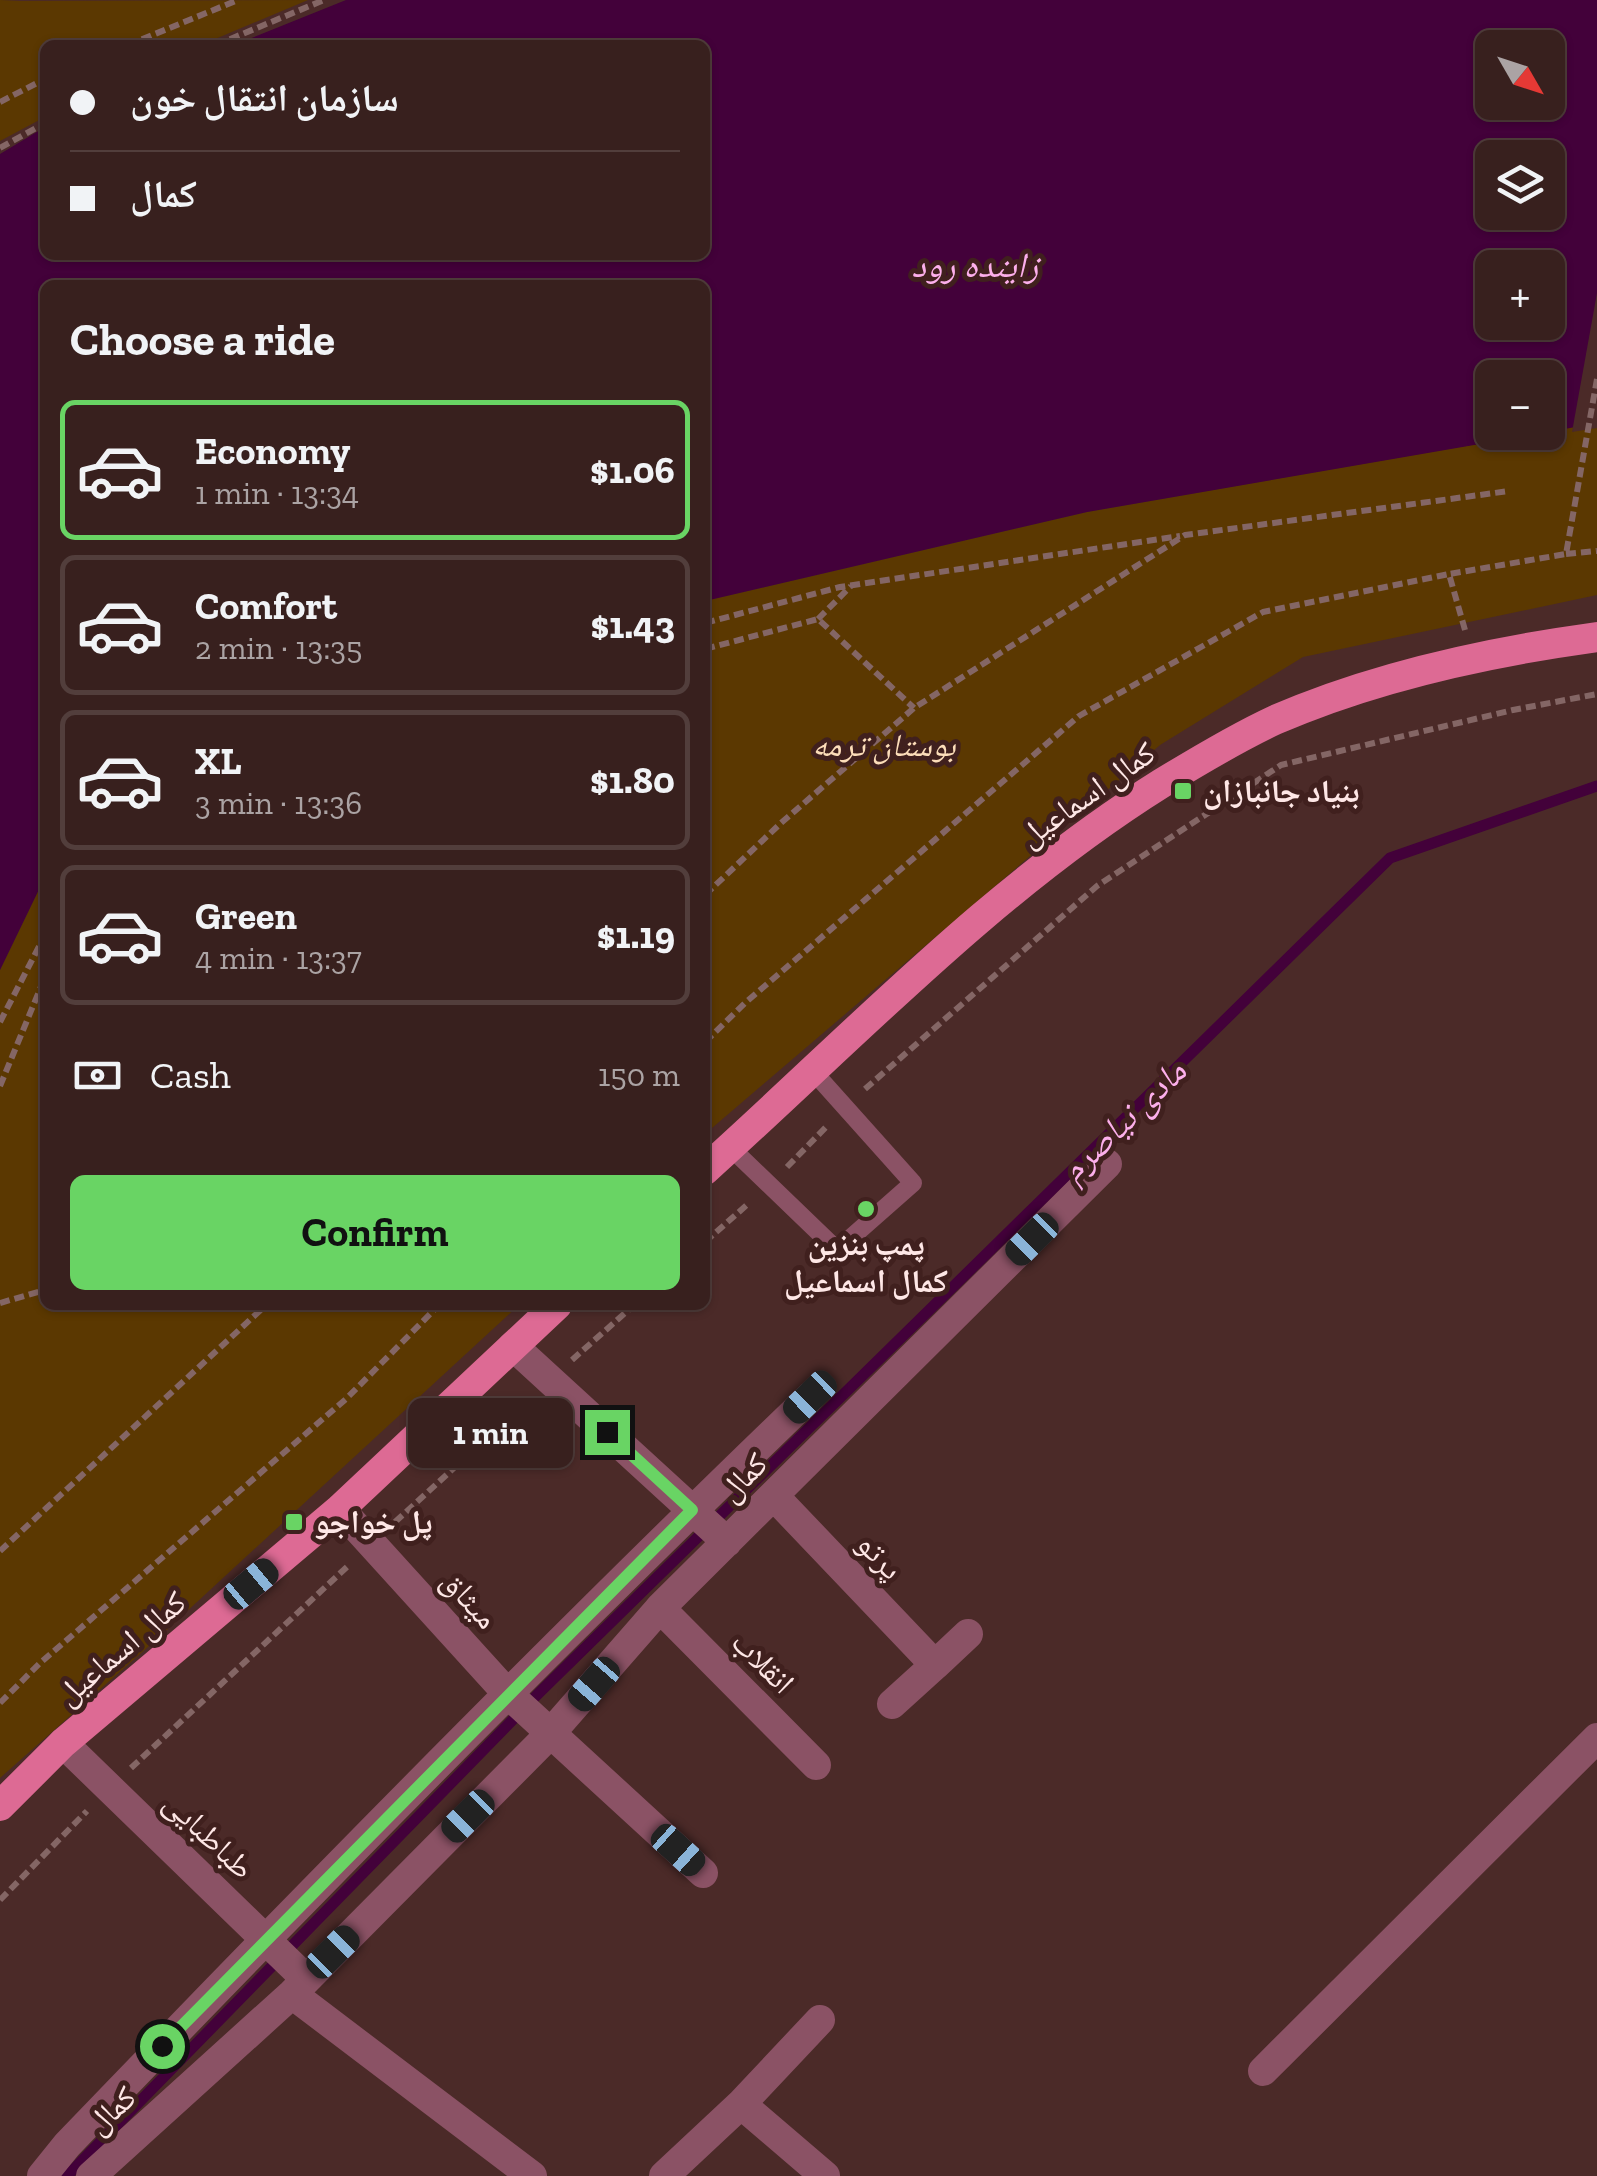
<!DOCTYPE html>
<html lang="en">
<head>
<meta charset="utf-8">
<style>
  :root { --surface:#38201e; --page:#432d2b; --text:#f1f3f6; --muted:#aba3a4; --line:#523e3c; --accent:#69d464 }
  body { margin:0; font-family:"Zilla Slab","Noto Naskh Arabic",serif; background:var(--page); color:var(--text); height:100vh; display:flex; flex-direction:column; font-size:38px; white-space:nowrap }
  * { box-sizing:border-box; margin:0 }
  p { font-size:32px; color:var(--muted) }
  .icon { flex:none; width:55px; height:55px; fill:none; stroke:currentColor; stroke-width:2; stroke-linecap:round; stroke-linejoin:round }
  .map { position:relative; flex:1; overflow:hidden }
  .sheet { position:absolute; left:40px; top:280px; width:670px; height:1030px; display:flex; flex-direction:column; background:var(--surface); border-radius:15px; box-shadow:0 2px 8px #0004,0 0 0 2px var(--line) }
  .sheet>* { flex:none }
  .hud { position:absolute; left:40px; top:40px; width:670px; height:220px; border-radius:15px; box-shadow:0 2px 8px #0004,0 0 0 2px var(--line); display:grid; align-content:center; height:220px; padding:0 30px; background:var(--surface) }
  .needle { width:65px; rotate:129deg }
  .fabs { position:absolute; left:1475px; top:30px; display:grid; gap:20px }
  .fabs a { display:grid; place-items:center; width:90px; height:90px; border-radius:15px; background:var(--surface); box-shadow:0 2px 8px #0004,0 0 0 2px var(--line); font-size:50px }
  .end { position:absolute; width:45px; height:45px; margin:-22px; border:12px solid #69d464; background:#111; box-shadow:0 0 0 5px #111 }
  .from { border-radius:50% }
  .bubble { position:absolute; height:70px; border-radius:15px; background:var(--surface); box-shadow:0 2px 8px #0004,0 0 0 2px var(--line); font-size:32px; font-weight:700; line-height:70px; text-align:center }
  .car { position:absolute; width:30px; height:60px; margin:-30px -15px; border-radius:12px; box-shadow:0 0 8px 2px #0007; background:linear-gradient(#222 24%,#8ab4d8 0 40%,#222 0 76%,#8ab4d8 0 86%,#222 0) }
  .hud b { display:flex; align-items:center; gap:35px; height:95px; font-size:38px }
  .hud b+b { border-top:2px solid var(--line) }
  .hud i { width:25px; height:25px; background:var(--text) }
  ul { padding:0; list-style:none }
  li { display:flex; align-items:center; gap:30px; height:140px; margin:0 20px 15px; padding:0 10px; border:5px solid var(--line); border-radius:15px }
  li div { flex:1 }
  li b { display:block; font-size:38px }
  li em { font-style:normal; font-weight:700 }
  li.on { border-color:var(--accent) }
  li>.icon { width:90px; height:90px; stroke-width:1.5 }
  h2 { padding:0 30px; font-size:45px; line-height:120px }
  .pay { display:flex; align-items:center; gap:25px; height:110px; padding:0 30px; font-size:38px }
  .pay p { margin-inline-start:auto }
  .button { display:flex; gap:20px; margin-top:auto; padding:20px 30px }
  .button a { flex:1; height:115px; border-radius:15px; background:var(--accent); color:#111; font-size:40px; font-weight:700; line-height:115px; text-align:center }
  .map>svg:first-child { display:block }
  .green { fill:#5b3801 }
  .water { fill:#43013a; fill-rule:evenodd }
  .pier { fill:#4b2a28 }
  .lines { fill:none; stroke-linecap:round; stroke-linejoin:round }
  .stream { stroke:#43013a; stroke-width:11 }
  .path { stroke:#846665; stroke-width:6; stroke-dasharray:10 5; stroke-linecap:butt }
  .lane { stroke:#8b5265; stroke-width:18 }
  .street { stroke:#8b5265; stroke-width:30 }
  .primary { stroke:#dd6a94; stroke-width:30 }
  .route { stroke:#69d464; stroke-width:12 }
  .poi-dot { fill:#69d464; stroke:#40201e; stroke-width:4 }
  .labels { text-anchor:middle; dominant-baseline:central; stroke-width:10; stroke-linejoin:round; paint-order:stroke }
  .park-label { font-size:32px; font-style:italic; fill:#fcddb9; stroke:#40201e }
  .poi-label { font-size:32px; font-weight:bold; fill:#fee7e6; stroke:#40201e; text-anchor:start }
  .street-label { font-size:32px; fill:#fee7e6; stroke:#40201e }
  .water-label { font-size:35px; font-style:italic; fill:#fcafeb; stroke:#40201e }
</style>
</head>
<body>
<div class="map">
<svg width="1597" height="2176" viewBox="0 0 1597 2176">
  <rect width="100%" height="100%" fill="#4b2a28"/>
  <path class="green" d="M 0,0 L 20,1 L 308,0 L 201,45 L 45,45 L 45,117 L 0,141 Z
    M 1597,423 L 1597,595 L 1303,657 L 1160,745 L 705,1134 L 705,601 L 1087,512 Z
    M 45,877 L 45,1305 L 519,1305 L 158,1638 L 0,1778 L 0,970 Z"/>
  <path class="water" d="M 346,0 L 1597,0 L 1597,423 L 1548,432 L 1548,378 L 1492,378 L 1492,432 L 1543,433 L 1087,512 L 705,601 L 705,285 L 45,285 L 45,877 L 0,970 L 0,154 L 45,127 L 45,255 L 705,255 L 705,45 L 234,45 ZM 1492,48 L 1548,48 L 1548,102 L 1492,102 ZM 1492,158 L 1548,158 L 1548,212 L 1492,212 ZM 1492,268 L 1548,268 L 1548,322 L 1492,322 Z"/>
  <path class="pier" d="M 1597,293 L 1597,428 L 1572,432 Z"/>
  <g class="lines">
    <path class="stream" d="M 67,2176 L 539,1693 L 1390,858 L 1597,786"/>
    <path class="path" d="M 128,45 L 238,0
      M 216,45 L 324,0
      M 0,102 L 45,79
      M 0,148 L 45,123
      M 1566,554 L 1597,551
      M 818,619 L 851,586
      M 705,623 L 840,587 L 1180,536
      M 1465,630 L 1449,574 L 1566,554 L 1597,379
      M 705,649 L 818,619 L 914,708
      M 705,895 L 781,823 L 914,708 L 1185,535 L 1509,491
      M 0,1022 L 45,935
      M 705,1042 L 745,1003 L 1079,716 L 1263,612 L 1449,574
      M 0,1086 L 45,977
      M 865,1089 L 1097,886 L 1281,765 L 1513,710 L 1597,694
      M 787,1167 L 827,1126
      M 705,1242 L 749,1203
      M 0,1303 L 45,1290
      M 572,1360 L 634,1305
      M 395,1522 L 526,1402
      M 0,1551 L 266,1305
      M 0,1703 L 39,1664 L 346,1399 L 439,1305
      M 131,1768 L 349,1565
      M 0,1900 L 87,1811"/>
    <path class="lane" d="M 730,1147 L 837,1250 L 913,1183 L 811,1069"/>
    <path class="street" d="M 513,1346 L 727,1542
      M 774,1496 L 935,1665 L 968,1634
      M 340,1509 L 508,1694 L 703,1873
      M 660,1608 L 816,1765
      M 892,1704 L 935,1665
      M 63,1743 L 306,1979
      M 292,1994 L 532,2176
      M 1263,2071 L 1597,1738
      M 741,2104 L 820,2020
      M 42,2176 L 67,2145 C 310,1892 557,1640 810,1397
      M 91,2176 L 292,1994 L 549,1735 L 660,1608 L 1107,1164
      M 664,2176 L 741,2104 L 825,2176"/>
    <path class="primary" d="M 705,1170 C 854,1036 991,890 1162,783 C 1198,761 1236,738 1275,720 C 1376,676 1488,652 1597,637
      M 0,1806 L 63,1743 L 340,1509 L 557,1305"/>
  </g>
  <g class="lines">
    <path class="route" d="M 162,2046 L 692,1510 L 607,1432"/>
  </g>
  <g class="poi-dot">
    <rect x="1173" y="781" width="20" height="20" rx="5"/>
    <circle cx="866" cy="1209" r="10"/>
    <rect x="284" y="1512" width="20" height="20" rx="5"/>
  </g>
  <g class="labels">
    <g class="park-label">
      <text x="884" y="745">بوستان ترمه</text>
    </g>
    <g class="poi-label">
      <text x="1203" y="791">بنیاد جانبازان</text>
      <text x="866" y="1244" text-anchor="middle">پمپ بنزین<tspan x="866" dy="37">کمال اسماعیل</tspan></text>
      <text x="314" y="1522">پل خواجو</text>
    </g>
    <g class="street-label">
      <text transform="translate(1087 794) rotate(-35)">کمال اسماعیل</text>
      <text transform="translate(743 1477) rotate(-45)">کمال</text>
      <text transform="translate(880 1556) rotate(47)">پرتو</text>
      <text transform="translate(470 1599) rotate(48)">میثاق</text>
      <text transform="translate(121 1648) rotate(-40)">کمال اسماعیل</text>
      <text transform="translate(763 1662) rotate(45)">انقلاب</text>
      <text transform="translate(209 1835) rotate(44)">طباطبایی</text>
      <text transform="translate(111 2110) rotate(-42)">کمال</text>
    </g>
    <g class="water-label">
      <text x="975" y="265">زاینده رود</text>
      <text transform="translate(1123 1120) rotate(-44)">مادی نیاصرم</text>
    </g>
  </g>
</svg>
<div class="fabs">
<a><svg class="needle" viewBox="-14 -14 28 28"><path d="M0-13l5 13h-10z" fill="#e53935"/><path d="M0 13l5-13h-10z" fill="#aba3a4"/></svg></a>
<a><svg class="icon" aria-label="layers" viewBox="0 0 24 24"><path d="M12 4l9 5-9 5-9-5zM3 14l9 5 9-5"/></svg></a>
<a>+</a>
<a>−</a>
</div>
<i class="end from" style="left:162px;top:2046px"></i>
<i class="end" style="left:607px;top:1432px"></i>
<div class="bubble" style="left:408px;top:1398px;width:165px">1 min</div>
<i class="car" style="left:1032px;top:1239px;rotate:225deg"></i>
<i class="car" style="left:810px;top:1397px;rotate:226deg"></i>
<i class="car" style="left:251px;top:1584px;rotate:50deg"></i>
<i class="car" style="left:594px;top:1684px;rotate:221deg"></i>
<i class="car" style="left:468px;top:1816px;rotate:225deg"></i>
<i class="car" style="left:678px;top:1850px;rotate:132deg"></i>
<i class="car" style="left:333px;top:1952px;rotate:45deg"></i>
<div class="hud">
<b><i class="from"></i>سازمان انتقال خون</b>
<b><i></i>کمال</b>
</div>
<section class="sheet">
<h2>Choose a ride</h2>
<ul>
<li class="on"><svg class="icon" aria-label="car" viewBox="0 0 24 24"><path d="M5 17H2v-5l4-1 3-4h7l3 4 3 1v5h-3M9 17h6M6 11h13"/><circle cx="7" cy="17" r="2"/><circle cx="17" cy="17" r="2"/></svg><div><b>Economy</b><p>1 min · 13:34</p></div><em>$1.06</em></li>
<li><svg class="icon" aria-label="car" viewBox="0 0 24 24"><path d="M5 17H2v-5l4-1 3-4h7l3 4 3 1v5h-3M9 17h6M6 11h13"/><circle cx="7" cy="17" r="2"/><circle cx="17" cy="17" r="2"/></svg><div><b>Comfort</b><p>2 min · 13:35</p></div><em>$1.43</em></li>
<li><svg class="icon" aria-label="car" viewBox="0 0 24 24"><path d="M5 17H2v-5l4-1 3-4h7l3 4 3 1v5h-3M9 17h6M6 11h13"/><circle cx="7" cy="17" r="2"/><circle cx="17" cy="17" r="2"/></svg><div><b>XL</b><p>3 min · 13:36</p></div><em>$1.80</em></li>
<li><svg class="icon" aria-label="car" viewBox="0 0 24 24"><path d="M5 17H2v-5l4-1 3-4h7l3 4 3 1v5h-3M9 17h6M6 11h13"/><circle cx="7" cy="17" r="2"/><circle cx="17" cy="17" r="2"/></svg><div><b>Green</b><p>4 min · 13:37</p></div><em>$1.19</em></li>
</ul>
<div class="pay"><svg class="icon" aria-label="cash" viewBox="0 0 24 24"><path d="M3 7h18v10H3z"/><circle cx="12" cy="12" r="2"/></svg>Cash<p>150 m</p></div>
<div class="button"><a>Confirm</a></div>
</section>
</div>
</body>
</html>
